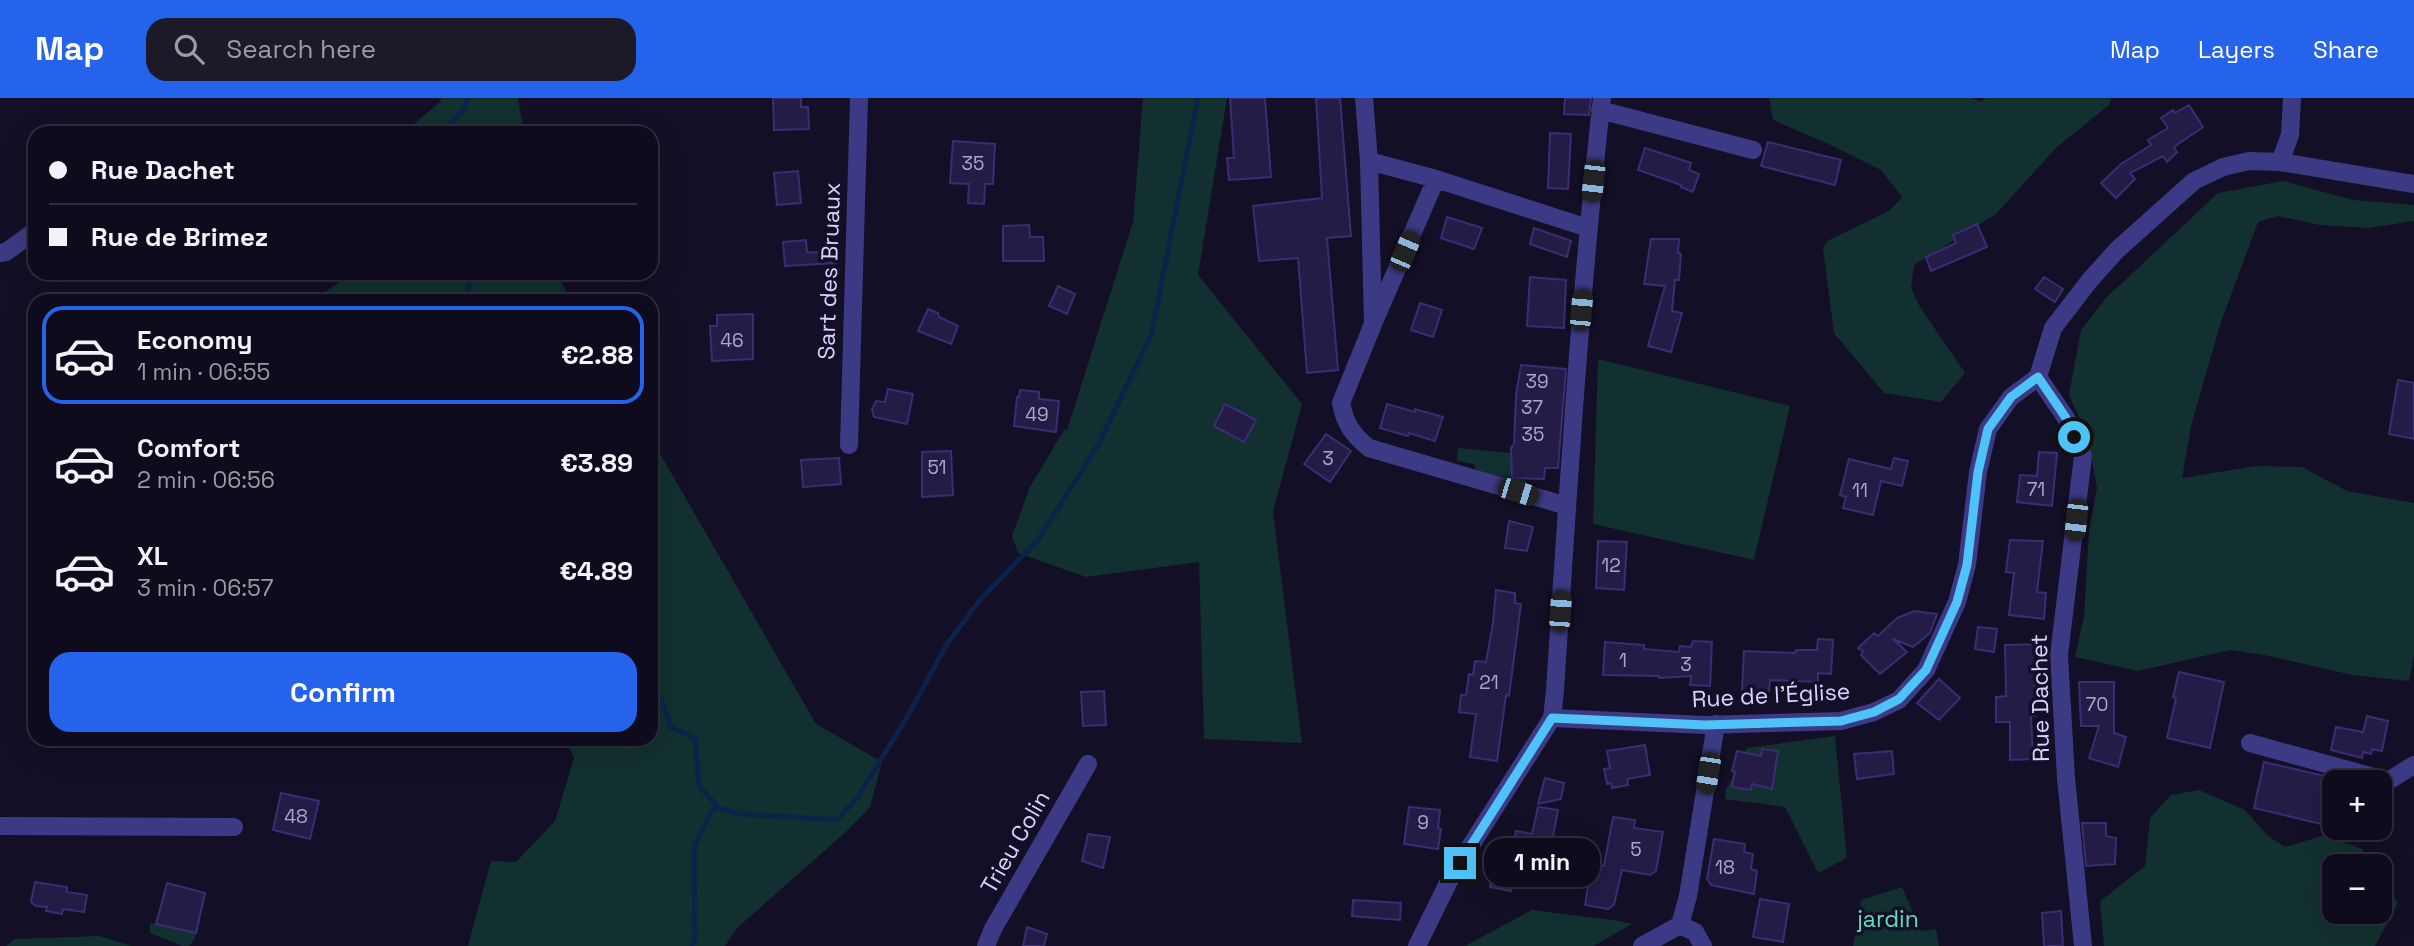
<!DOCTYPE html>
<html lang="en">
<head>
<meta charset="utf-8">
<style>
  :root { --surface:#0e0b1c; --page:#1c1929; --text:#f1f3f6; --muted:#9b9ba3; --line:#2e2b3b; --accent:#2563eb }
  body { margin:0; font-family:"Space Grotesk",sans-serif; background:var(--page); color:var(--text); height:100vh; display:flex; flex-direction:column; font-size:26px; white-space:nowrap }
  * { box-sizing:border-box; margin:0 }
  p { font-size:23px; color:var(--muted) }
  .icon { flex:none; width:38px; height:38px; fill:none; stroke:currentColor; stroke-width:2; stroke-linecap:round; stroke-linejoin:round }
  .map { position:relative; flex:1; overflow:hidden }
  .sheet { position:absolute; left:28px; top:196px; width:630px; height:452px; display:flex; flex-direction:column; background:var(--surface); border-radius:21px; box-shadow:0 7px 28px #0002,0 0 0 2px var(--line) }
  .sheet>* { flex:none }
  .banner { position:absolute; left:28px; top:28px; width:630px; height:154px; border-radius:21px; box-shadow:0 7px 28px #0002,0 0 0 2px var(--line); display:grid; align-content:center; height:154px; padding:0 21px; background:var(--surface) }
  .controls { position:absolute; left:2322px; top:672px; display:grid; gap:14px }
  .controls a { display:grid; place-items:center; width:70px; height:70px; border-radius:14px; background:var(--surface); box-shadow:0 7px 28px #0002,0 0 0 2px var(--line); font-size:35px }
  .end { position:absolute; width:32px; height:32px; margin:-16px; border:9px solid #4fc3f7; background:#111; box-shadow:0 0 0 4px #111 }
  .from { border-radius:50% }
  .bubble { position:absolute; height:49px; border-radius:21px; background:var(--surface); box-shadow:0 7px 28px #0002,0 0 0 2px var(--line); font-size:23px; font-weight:700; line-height:49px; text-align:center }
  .car { position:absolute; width:21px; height:42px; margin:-21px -10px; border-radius:9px; box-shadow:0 0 5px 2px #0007; background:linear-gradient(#222 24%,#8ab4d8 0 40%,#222 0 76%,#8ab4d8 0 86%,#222 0) }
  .banner b { display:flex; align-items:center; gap:24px; height:66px; font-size:26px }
  .banner b+b { border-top:2px solid var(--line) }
  .banner i { width:18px; height:18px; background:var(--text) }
  ul { padding:12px 0 0; list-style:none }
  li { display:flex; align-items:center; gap:21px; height:98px; margin:0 14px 10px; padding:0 7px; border:4px solid transparent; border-radius:21px }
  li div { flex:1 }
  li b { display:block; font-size:26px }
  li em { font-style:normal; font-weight:700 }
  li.selected { border-color:var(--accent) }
  li>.icon { width:63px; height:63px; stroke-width:1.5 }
  .cta { display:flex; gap:14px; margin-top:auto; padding:14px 21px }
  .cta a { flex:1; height:80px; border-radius:21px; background:var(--accent); color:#fff; font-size:28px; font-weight:700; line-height:80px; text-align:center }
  header { display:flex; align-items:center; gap:42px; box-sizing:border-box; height:98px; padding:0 35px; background:var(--accent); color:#fff }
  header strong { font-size:33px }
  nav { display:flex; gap:38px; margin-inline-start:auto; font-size:24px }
  .search { width:490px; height:63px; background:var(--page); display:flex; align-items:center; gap:18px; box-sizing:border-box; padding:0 24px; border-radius:21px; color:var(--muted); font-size:26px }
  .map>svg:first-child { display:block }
  .green { fill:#12302f }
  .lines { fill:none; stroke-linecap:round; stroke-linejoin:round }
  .stream { stroke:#0c2248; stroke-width:5 }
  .building { fill:#241b47; stroke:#3b2d73; stroke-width:2 }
  .minor { stroke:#3d3a85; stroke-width:18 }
  .route { stroke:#4fc3f7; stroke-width:9 }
  .labels { text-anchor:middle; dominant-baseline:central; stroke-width:7; stroke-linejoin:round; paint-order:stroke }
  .number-label { font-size:19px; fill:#aca6d1 }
  .street-label { font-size:23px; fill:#d9d4ff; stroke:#130f26 }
  .park-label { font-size:23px; fill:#5fe0c0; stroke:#130f26 }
</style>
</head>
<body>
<header>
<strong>Map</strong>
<div class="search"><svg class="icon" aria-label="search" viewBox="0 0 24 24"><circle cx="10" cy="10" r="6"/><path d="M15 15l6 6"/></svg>Search here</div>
<nav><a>Map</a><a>Layers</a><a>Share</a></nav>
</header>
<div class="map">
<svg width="2414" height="848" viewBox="0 0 2414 848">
  <rect width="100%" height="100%" fill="#130f26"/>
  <path class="green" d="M 441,0 L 518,0 L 524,35 L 403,35 L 440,4 Z
    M 1143,0 L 1227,0 L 1198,177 L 1302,306 L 1273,414 L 1302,645 L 1204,641 L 1199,464 L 1086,479 L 1018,455 L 1012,438 L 1030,389 L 1064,332 L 1067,332 L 1133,124 Z
    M 1769,0 L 1973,0 L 1980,4 L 1986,0 L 2111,0 L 2110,6 L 2056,50 L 1996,116 L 1914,167 L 1911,190 L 1920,209 L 1965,275 L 1941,304 L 1884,295 L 1834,235 L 1823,150 L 1827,143 L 1889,113 L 1902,99 L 1881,72 L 1833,48 L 1773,22 Z
    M 2283,83 L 2353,102 L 2414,107 L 2414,123 L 2368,130 L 2320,127 L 2278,118 L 2258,124 L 2220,227 L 2191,328 L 2182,380 L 2256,368 L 2302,369 L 2347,393 L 2414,405 L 2414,556 L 2409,583 L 2352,577 L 2270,558 L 2230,552 L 2138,573 L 2075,559 L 2084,518 L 2089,432 L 2097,390 L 2087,337 L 2069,297 L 2081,232 L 2106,200 L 2218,95 Z
    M 346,175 L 556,175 L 572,203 L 312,203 L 348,178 Z
    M 1598,261 L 1790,308 L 1754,462 L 1593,426 Z
    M 651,340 L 816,626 L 882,664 L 870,709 L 847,733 L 737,830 L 725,848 L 468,848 L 491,763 L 516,764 L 555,723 L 574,660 L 566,641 L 651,640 Z
    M 1458,350 L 1511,355 L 1511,379 L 1527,383 L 1527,389 L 1477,376 L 1474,366 L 1457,363 Z
    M 1835,638 L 1847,760 L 1818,775 L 1785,709 L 1725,701 L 1726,692 L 1747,650 Z
    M 2199,692 L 2245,712 L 2268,738 L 2285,749 L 2325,737 L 2362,751 L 2373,768 L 2334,768 L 2334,814 L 2380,814 L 2380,778 L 2398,805 L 2375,848 L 2104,848 L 2100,803 L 2145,768 L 2150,720 L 2171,697 Z
    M 1902,789 L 1921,833 L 1936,831 L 1939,848 L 1853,848 L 1861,802 Z
    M 1532,812 L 1619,823 L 1632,826 L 1594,848 L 1465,848 Z
    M 150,825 L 196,835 L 194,842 L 189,848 L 183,848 L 150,835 Z
    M 100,838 L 132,848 L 6,848 L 14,841 Z"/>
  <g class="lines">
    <path class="stream" d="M 445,35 C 451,21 465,16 468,0
      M 466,203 L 472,175
      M 651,594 L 661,601 L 671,630 L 695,640 L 699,688 L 719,710 L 712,712 L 694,749 L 695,841 L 692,848
      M 719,710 L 741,716 L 837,722 L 857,700 L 906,621 L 947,546 L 979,503 L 1038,442 L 1098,347 L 1151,238 L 1198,0"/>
  </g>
  <path class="building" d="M 773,0 L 801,0 L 801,9 L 808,9 L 809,31 L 774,32 Z
    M 1230,0 L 1265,0 L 1271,79 L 1229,82 L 1227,60 L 1234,60 Z
    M 1316,0 L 1340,0 L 1351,138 L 1327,140 L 1338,272 L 1307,275 L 1298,160 L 1259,163 L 1253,108 L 1322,100 Z
    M 1565,0 L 1591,0 L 1589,17 L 1564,16 Z
    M 2189,7 L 2203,29 L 2174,49 L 2177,54 L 2167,64 L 2163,58 L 2130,75 L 2135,81 L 2116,100 L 2101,85 L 2121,66 L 2151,47 L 2148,42 L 2168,30 L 2161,20 L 2173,12 L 2175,15 Z
    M 1550,35 L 1571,36 L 1568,91 L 1548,90 Z
    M 953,43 L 995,46 L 993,86 L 985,86 L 984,106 L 968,105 L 969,86 L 950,85 Z
    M 1768,44 L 1841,62 L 1835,87 L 1761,68 Z
    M 1645,50 L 1691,65 L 1689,72 L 1699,76 L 1693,94 L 1681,89 L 1681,87 L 1638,72 Z
    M 798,73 L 801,105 L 777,107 L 774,75 Z
    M 1447,119 L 1482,130 L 1474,151 L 1441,140 Z
    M 1977,126 L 1987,149 L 1931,173 L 1926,159 L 1956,145 L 1953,137 Z
    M 1029,127 L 1030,139 L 1043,139 L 1044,163 L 1003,163 L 1003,128 Z
    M 1534,130 L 1571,143 L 1567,159 L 1530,146 Z
    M 1651,141 L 1679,141 L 1678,155 L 1681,156 L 1679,182 L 1675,182 L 1672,213 L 1682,215 L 1671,254 L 1648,248 L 1665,188 L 1644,186 Z
    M 806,142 L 807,154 L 836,155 L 836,165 L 785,168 L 783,144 Z
    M 1530,179 L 1566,182 L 1564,230 L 1527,228 Z
    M 2044,179 L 2063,191 L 2055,204 L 2035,191 Z
    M 1058,188 L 1075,196 L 1067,216 L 1049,208 Z
    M 1420,205 L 1442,212 L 1433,239 L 1411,232 Z
    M 928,211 L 938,215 L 939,219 L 958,228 L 951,246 L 918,233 Z
    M 753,216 L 753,261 L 712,263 L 710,228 L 717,228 L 717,217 Z
    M 1521,267 L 1566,271 L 1558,370 L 1545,370 L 1544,381 L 1512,380 L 1511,350 L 1514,346 L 1516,297 Z
    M 2398,282 L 2414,285 L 2414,341 L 2389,336 Z
    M 888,291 L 913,296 L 907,326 L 874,319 L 872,311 L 876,303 L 885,304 Z
    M 1020,292 L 1039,294 L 1039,301 L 1059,303 L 1056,334 L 1014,328 L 1017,299 L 1019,299 Z
    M 1225,306 L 1256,322 L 1244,344 L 1214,328 Z
    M 1387,306 L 1415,314 L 1415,311 L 1443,319 L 1435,343 L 1409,335 L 1408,338 L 1380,330 Z
    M 1326,336 L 1351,353 L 1330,384 L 1304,366 Z
    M 951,353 L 953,397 L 922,399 L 922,354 Z
    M 2039,354 L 2057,355 L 2052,408 L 2017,404 L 2020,377 L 2037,378 Z
    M 839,360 L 841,386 L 803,389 L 801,362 Z
    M 1894,360 L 1908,363 L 1902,388 L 1881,383 L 1873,417 L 1843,410 L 1846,399 L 1840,397 L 1849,361 L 1891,371 Z
    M 1509,423 L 1533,429 L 1527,453 L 1505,450 Z
    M 2010,442 L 2043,443 L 2037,494 L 2046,495 L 2044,521 L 2009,517 L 2014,475 L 2006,474 Z
    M 1598,443 L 1627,444 L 1624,492 L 1596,490 Z
    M 1496,492 L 1515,495 L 1515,505 L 1521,506 L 1509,598 L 1506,597 L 1497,663 L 1470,659 L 1476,616 L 1459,614 L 1461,597 L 1466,597 L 1469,576 L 1473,577 L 1475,563 L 1486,564 L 1493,525 Z
    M 1914,513 L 1937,516 L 1930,535 L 1913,549 L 1893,541 L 1907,554 L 1880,576 L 1861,557 L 1863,553 L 1858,550 L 1874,535 L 1878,538 L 1897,520 Z
    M 1978,529 L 1997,531 L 1994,554 L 1975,551 Z
    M 1818,541 L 1833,542 L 1831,576 L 1818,575 L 1818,584 L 1770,582 L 1769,593 L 1742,593 L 1744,553 L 1795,555 L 1796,552 L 1817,552 Z
    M 1693,543 L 1712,544 L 1710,588 L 1690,587 L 1691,578 L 1659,580 L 1659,578 L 1603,577 L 1605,544 L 1644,547 L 1644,551 L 1679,554 L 1680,548 L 1691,549 Z
    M 2039,546 L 2039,572 L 2034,572 L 2036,618 L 2031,618 L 2033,661 L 2010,662 L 2010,624 L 1996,624 L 1996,599 L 2006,598 L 2005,547 Z
    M 2179,574 L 2224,584 L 2210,650 L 2167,640 L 2176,600 L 2173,599 Z
    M 1939,581 L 1960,600 L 1939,622 L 1917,605 Z
    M 2079,584 L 2114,584 L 2114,635 L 2126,639 L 2118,669 L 2089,660 L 2099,628 L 2081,628 Z
    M 1104,593 L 1106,627 L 1083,628 L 1081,594 Z
    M 2367,618 L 2388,623 L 2382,653 L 2372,651 L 2371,656 L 2363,654 L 2362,660 L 2331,652 L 2336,629 L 2363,634 Z
    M 1645,647 L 1650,677 L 1627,681 L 1628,687 L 1612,690 L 1611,685 L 1607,686 L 1604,671 L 1610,670 L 1607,653 Z
    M 1762,651 L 1778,653 L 1772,691 L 1752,686 L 1751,692 L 1732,689 L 1735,674 L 1732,673 L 1737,653 L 1761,658 Z
    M 1892,653 L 1894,676 L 1857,681 L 1854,656 Z
    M 2264,664 L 2329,679 L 2324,705 L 2334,708 L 2334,729 L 2254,710 Z
    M 1545,680 L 1564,685 L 1561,701 L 1538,706 Z
    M 281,695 L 319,703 L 310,741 L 273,732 Z
    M 1409,709 L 1440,712 L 1438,730 L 1441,731 L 1438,751 L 1404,746 Z
    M 1538,709 L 1558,712 L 1543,790 L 1512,784 L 1511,793 L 1490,789 L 1500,741 L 1514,744 L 1516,733 L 1532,736 Z
    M 1613,719 L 1635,722 L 1634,730 L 1663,734 L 1656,773 L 1650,777 L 1622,772 L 1614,807 L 1608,811 L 1585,807 L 1588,788 L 1585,788 L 1588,765 L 1604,768 Z
    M 2082,725 L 2106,725 L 2106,738 L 2116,740 L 2115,766 L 2086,768 Z
    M 1088,736 L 1110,739 L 1103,770 L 1082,763 Z
    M 1714,741 L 1745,746 L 1744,754 L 1753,756 L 1751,771 L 1757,773 L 1754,796 L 1711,787 L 1707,781 Z
    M 35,784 L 67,789 L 67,794 L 87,797 L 84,814 L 63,811 L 62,816 L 46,813 L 47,809 L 36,808 L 31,804 Z
    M 167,785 L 205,795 L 196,835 L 156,826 Z
    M 1760,801 L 1789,806 L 1783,844 L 1753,839 Z
    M 1353,802 L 1401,805 L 1400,822 L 1352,818 Z
    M 2061,813 L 2063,848 L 2044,848 L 2042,815 Z
    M 1027,829 L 1047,836 L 1044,848 L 1023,848 Z"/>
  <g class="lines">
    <path class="minor" d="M 1364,0 L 1369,63 L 1436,81 L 1588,130
      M 1600,12 L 1753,52
      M 1369,63 L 1373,226 L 1436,81
      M 2280,64 L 2290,37 L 2292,0
      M 0,155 L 6,154 L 35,133
      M 1373,226 L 1341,305 C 1345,326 1353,337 1369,350 L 1567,408
      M 2038,279 L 2066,320 L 2083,358 L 2059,557 L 2066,680 L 2083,848
      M 849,347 L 859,0
      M 1552,620 L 1705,627 L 1841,623 L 1874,614 L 1899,602 L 1926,572 L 1957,504 L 1967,467 L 1978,374 L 1988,331 L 2011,299 L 2038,279 L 2053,230 L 2090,182 L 2117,152 L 2194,83 L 2223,69 L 2249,63 L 2280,64 L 2414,86
      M 2250,645 L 2388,683 L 2414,667
      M 0,728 L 234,729
      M 1680,827 L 1695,834 L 1703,848
      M 986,848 L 993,831 L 1088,666
      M 1417,848 L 1452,777 L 1552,620 L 1555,592 C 1568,394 1580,197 1602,0
      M 1642,848 L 1680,827 L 1688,798 L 1716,626"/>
  </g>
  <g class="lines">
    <path class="route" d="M 1460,765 L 1552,620 L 1705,627 L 1841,623 L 1874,614 L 1899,601 L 1926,572 L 1957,504 L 1967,467 L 1978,374 L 1988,331 L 2011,299 L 2038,279 L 2066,320 L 2074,339"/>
  </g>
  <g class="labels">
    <g class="number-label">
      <text x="973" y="65">35</text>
      <text x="732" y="242">46</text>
      <text x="1537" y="283">39</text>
      <text x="1532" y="309">37</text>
      <text x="1037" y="316">49</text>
      <text x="1533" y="336">35</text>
      <text x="1328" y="360">3</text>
      <text x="937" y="369">51</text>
      <text x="2036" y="391">71</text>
      <text x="1860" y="392">11</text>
      <text x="1611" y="467">12</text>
      <text x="1623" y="562">1</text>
      <text x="1686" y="566">3</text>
      <text x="1489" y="584">21</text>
      <text x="2097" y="606">70</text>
      <text x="296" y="718">48</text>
      <text x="1423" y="724">9</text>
      <text x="1636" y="751">5</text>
      <text x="1725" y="769">18</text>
    </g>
    <g class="street-label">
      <text transform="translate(829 173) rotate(-88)">Sart des Bruaux</text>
      <text transform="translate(1771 597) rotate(-3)">Rue de l'Église</text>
      <text transform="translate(2040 600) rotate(-91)">Rue Dachet</text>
      <text transform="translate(1015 744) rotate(-60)">Trieu Colin</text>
    </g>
    <g class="park-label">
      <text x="1888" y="821">jardin</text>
    </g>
  </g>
</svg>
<div class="controls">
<a>+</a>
<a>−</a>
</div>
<i class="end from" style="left:2074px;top:339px"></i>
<i class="end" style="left:1460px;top:765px"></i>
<div class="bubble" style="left:1484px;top:740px;width:116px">1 min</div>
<i class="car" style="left:1593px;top:83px;rotate:186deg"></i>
<i class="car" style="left:1405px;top:153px;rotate:23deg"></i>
<i class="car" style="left:1581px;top:212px;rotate:5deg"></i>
<i class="car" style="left:1518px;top:394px;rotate:107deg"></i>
<i class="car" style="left:2076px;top:422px;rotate:186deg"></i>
<i class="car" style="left:1560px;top:513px;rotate:4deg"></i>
<i class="car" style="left:1708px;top:675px;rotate:189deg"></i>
<div class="banner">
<b><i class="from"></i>Rue Dachet</b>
<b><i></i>Rue de Brimez</b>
</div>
<section class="sheet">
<ul>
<li class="selected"><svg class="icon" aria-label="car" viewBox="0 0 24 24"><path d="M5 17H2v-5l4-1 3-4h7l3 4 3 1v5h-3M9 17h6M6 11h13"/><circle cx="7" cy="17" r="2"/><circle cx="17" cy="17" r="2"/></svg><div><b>Economy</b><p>1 min · 06:55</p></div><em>€2.88</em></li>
<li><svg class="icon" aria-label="car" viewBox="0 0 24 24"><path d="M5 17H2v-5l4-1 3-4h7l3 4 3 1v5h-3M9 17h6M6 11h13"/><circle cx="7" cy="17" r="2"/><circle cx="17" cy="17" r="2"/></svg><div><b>Comfort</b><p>2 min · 06:56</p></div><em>€3.89</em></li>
<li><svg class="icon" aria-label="car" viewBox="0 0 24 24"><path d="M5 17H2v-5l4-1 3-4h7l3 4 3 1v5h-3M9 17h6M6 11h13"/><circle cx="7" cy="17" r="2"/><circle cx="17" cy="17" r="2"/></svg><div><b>XL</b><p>3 min · 06:57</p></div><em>€4.89</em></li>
</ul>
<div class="cta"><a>Confirm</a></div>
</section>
</div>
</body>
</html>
